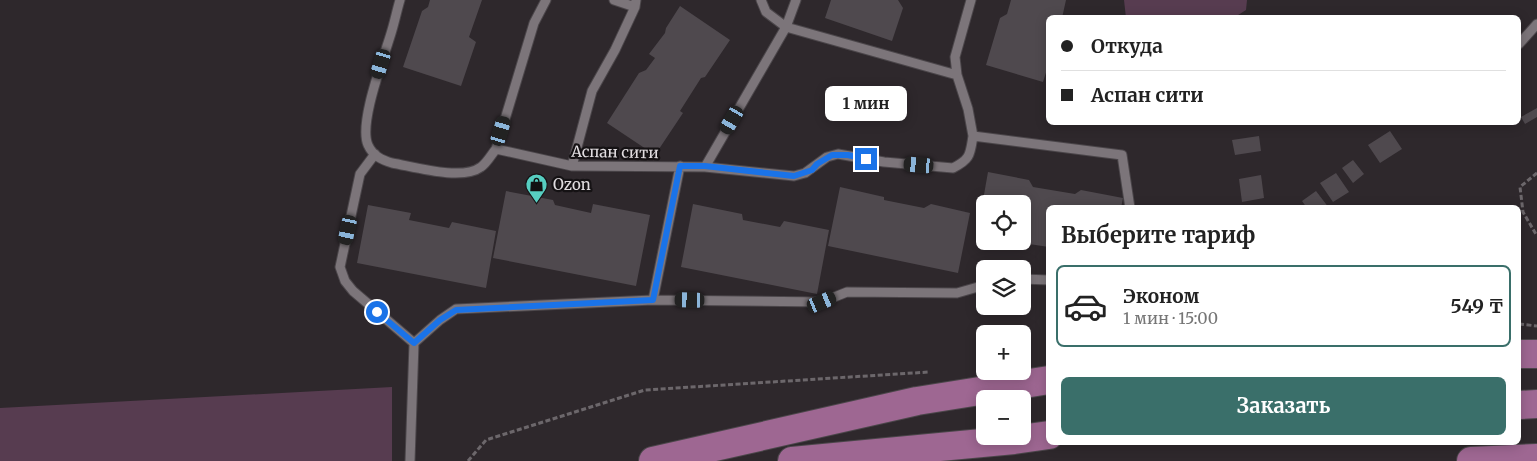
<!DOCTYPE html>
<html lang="ru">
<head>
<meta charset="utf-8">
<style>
  :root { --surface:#fff; --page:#f6f6f6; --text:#222; --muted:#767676; --line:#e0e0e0; --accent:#3a6f6a }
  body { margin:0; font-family:Merriweather,serif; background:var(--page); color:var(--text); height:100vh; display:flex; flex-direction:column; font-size:19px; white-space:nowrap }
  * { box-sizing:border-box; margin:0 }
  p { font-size:16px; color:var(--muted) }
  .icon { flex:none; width:28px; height:28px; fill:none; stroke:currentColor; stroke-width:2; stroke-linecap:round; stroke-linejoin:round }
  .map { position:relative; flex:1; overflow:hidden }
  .drawer { position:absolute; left:1046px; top:205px; width:475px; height:240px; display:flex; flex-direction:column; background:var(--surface); border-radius:8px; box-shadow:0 2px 12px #0003 }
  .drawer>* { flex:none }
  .top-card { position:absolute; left:1046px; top:15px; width:475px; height:110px; border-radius:8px; box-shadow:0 2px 12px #0003; display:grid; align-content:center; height:110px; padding:0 15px; background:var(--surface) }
  .buttons { position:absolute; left:976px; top:195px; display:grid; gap:10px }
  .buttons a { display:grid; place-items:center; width:55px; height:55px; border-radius:8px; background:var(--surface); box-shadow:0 2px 12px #0003; font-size:25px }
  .end { position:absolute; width:22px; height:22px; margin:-11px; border:6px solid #1a73e8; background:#fff; box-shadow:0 0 0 2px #fff }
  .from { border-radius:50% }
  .bubble { position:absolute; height:35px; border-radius:8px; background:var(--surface); box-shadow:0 2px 12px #0003; font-size:16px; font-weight:700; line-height:35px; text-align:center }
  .car { position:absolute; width:15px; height:30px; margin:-15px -8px; border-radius:6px; box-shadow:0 0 4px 1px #0007; background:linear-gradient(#222 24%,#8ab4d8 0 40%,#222 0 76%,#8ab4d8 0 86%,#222 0) }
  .top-card b { display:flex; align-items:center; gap:18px; height:48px; font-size:19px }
  .top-card b+b { border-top:1px solid var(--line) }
  .top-card i { width:12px; height:12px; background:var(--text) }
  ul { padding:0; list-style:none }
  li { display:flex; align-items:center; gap:15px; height:82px; margin:0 10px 8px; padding:0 5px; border:2px solid transparent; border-radius:8px }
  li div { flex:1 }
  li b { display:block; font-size:19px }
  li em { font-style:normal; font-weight:700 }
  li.on { border-color:var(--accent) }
  li>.icon { width:45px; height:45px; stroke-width:1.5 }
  h2 { padding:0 15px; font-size:22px; line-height:60px }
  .action { display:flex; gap:10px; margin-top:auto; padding:10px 15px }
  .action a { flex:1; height:58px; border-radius:8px; background:var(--accent); color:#fff; font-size:20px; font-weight:700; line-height:58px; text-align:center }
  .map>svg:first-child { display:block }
  .green { fill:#573c50 }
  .building { fill:#4f494e }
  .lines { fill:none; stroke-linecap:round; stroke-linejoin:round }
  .lane-casing { stroke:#4b464a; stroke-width:11 }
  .primary-casing { stroke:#4b464a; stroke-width:30 }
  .path { stroke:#6c676b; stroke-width:3; stroke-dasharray:5 2.5; stroke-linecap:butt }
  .lane { stroke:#7c757a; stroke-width:9 }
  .primary { stroke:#9e6792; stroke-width:28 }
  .route { stroke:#1a73e8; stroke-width:6 }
  .labels { text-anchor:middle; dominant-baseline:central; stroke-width:4.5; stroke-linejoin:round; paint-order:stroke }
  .street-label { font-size:15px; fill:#e1dde0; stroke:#151214 }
  .poi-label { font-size:15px; fill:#e1dde0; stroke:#151214; text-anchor:start }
</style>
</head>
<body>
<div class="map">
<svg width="1537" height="461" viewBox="0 0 1537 461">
  <rect width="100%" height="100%" fill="#2e282c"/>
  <path class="green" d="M 1124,0 L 1247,0 L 1246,10 L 1235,17 L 1126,18 Z
    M 392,387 L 392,461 L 0,461 L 0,408 Z"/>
  <path class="building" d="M 430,0 L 482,0 L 469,37 L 476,42 L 461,86 L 403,67 L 422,11 L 428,7 Z
    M 831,0 L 898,0 L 903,8 L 892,41 L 825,18 Z
    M 1011,0 L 1066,0 L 1062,18 L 1049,18 L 1049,63 L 1043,82 L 986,65 L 1000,18 L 1007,14 Z
    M 680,6 L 730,40 L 705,77 L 701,78 L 680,111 L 683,113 L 655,155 L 607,123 L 639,73 L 646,70 L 655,58 L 649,54 L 665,33 L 666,28 Z
    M 1537,108 L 1537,117 L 1525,124 L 1521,117 Z
    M 1390,131 L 1402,149 L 1380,163 L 1368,145 Z
    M 1259,136 L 1261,151 L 1235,155 L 1232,140 Z
    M 1353,160 L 1364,174 L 1353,183 L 1342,168 Z
    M 988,172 L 1029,180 L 1033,187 L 1075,194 L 1081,190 L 1123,198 L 1121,208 L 1049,208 L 1049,247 L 1022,243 L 1022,204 L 985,204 L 985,236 L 977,234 Z
    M 1336,173 L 1349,192 L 1333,202 L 1320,183 Z
    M 1261,175 L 1264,198 L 1242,202 L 1239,179 Z
    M 840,187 L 884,197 L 884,200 L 924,208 L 931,204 L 970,213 L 958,273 L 828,246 Z
    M 506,191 L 553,200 L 555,205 L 591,213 L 593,204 L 650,215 L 636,286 L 493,258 Z
    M 1316,191 L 1329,208 L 1307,208 L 1302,201 Z
    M 693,204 L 742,214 L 743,220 L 780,227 L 784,221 L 829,230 L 817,294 L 681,267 Z
    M 368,205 L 411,213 L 409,220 L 449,228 L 452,222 L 496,231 L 486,288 L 357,263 Z"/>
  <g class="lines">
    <defs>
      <path id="lane" d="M 400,0 C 397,10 395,20 392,30 C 385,55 358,123 368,145 C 373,156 382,160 392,163 C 415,167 462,181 481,167 C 487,163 491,155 496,149 L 572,166 L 705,167 L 794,176 L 805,173 L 827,157 L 838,154 L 884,162 L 953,168 C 971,159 970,154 973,136 L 1122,155 L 1130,208
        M 614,0 L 635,7 L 636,0
        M 796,0 L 786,27 L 957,75
        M 971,0 L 955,57 L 957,75 L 968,109 L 973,136
        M 1519,44 L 1537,24
        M 496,149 L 534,23 L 546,0
        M 375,154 L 360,174 L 340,267 L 345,281 L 353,291 L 414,343 L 410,461
        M 572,166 L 592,91 L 615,50 L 635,7
        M 705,167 L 786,27 L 766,12 L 761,0
        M 1022,279 L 1049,280
        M 653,300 L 822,302 L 847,292 L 957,293 L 985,285
        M 414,343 L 440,320 L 456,309 L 653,300 L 680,166"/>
      <path id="primary" d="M 1519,354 L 1537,354
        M 1519,405 L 1537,404
        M 653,461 L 917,401 L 1049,380
        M 792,461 L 1014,440 L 1049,435
        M 1471,461 L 1537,458"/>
    </defs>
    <use href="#lane" class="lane-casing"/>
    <use href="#primary" class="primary-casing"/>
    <path class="path" d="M 1537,173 L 1520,187 L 1523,212 L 1537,236
      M 1519,324 L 1537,326
      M 468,461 L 486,440 L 645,390 L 929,372"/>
    <use href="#lane" class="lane"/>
    <use href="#primary" class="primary"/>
  </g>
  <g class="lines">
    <path class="route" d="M 377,312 L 414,343 L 440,320 L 456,310 L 653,300 L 680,166 L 705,166 L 794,176 L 812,170 L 817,164 L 832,155 L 848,155 L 866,159"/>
  </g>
  <defs>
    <symbol id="shop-pin" viewBox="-11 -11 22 30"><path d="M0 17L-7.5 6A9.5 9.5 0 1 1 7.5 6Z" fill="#57cec1" stroke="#151214"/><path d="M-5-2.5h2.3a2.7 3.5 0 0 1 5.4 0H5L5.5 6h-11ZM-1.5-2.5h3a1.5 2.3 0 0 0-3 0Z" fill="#111"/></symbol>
  </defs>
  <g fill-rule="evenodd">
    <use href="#shop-pin" x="524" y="172" width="25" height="34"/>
  </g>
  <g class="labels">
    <g class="street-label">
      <text transform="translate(615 152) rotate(1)">Аспан сити</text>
    </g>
    <g class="poi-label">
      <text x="553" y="184">Ozon</text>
    </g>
  </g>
</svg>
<div class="buttons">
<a><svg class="icon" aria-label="locate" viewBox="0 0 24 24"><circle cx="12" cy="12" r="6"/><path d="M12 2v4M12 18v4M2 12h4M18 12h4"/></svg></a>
<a><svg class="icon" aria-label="layers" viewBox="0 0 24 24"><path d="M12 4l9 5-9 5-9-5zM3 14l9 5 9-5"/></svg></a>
<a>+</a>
<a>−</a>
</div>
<i class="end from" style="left:377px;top:312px"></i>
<i class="end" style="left:866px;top:159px"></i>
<div class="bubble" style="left:825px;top:86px;width:82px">1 мин</div>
<i class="car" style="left:381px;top:64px;rotate:197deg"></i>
<i class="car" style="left:732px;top:120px;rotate:210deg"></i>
<i class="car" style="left:501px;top:131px;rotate:17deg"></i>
<i class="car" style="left:919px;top:165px;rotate:275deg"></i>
<i class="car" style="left:348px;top:230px;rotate:192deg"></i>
<i class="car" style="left:690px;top:300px;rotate:271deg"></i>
<i class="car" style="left:822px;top:302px;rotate:68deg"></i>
<div class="top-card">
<b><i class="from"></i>Откуда</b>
<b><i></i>Аспан сити</b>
</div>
<section class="drawer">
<h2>Выберите тариф</h2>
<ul>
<li class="on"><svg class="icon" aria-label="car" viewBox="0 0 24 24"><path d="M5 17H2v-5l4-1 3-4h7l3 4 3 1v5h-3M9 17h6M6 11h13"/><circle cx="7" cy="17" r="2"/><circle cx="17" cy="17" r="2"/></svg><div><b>Эконом</b><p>1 мин · 15:00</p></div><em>549 ₸</em></li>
</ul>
<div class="action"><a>Заказать</a></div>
</section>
</div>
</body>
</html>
